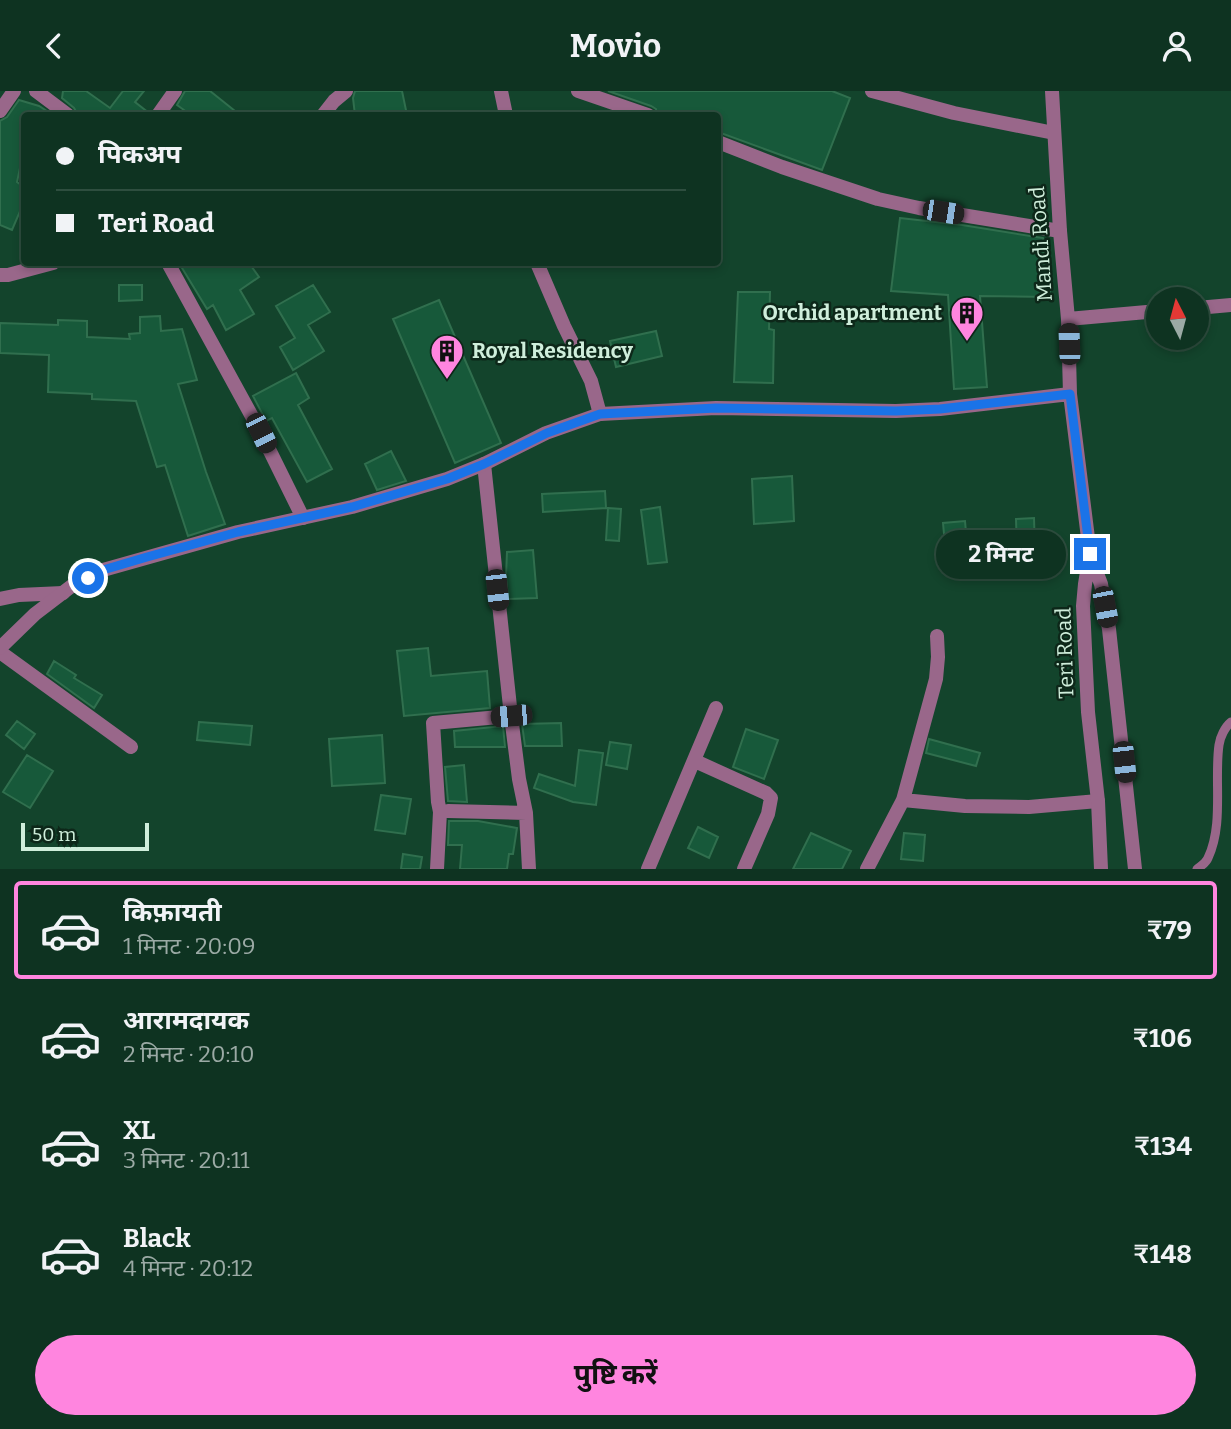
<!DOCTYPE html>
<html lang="hi">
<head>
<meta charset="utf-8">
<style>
  :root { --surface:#0e3321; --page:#1c3f2e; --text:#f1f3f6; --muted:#9baaa5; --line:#2e4e3f; --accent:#ff85df }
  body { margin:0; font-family:Bitter,"Noto Sans Devanagari",serif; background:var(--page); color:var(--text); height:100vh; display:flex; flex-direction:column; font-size:26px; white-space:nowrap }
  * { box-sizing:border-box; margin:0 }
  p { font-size:23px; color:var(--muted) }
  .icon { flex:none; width:38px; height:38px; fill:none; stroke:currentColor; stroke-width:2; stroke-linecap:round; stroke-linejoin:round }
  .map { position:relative; height:778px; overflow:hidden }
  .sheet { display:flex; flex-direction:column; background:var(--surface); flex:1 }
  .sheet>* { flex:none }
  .top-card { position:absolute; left:21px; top:21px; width:700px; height:154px; border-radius:7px; box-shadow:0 4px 10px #0003,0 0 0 2px var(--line); display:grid; align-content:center; height:154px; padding:0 35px; background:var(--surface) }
  .needle { width:46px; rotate:354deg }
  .tools { position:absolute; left:1146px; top:196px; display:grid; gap:14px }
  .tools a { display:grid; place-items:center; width:63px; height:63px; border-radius:50%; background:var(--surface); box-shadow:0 4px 10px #0003,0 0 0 2px var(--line); font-size:35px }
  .scale { position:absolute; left:21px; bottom:18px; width:128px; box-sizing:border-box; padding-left:7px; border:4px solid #cfeedb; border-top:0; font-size:19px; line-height:24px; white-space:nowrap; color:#cfeedb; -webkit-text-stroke:5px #0d2719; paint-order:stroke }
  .end { position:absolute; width:32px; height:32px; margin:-16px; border:9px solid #1a73e8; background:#fff; box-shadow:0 0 0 4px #fff }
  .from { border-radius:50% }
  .bubble { position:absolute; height:49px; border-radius:24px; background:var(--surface); box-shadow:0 4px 10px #0003,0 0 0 2px var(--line); font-size:23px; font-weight:700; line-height:49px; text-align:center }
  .car { position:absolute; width:21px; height:42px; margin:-21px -10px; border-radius:9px; box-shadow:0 0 5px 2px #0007; background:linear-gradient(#222 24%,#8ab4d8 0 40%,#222 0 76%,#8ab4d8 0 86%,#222 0) }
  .top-card b { display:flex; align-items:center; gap:24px; height:66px; font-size:26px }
  .top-card b+b { border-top:2px solid var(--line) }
  .top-card i { width:18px; height:18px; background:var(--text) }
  ul { padding:12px 0 0; list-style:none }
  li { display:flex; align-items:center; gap:21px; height:98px; margin:0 14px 10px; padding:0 21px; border:4px solid transparent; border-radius:7px }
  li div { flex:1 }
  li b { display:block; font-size:26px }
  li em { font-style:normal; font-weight:700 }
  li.selected { border-color:var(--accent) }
  li>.icon { width:63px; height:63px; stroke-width:1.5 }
  .button { display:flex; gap:14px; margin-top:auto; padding:14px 35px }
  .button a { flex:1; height:80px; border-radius:42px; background:var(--accent); color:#111; font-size:28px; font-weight:700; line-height:80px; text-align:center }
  header { display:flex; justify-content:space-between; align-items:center; height:91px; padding:0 35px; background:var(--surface); font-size:32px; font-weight:700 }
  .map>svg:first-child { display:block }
  .building { fill:#17593a; stroke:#306f4e; stroke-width:2 }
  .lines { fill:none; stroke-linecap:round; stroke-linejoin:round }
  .service { stroke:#99678a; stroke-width:9 }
  .minor { stroke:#99678a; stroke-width:14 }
  .tertiary { stroke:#99678a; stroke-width:14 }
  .route { stroke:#1a73e8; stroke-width:9 }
  .labels { text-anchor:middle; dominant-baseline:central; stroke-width:5; stroke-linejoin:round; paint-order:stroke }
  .street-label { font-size:21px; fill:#cfeedb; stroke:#0d2719 }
  .poi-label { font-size:21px; font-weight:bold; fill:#cfeedb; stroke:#0d2719; text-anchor:end }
</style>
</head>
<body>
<header><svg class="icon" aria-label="back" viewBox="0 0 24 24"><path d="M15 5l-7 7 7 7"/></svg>Movio<svg class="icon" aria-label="person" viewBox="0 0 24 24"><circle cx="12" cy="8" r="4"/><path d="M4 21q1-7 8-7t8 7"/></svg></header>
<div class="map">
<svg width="1231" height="778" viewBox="0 0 1231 778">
  <rect width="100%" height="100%" fill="#13442c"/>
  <path class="building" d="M 63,0 L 86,0 L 110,17 L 123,0 L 144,0 L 135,11 L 149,22 L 149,24 L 78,24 L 74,17 L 62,7 Z
    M 185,0 L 210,0 L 240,24 L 191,24 L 177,14 Z
    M 355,0 L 402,0 L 407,24 L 355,24 L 353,7 Z
    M 608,0 L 832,0 L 850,7 L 822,79 L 718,41 L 718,24 L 657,24 L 656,18 L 651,15 Z
    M 19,9 L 39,15 L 53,24 L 24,24 L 24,58 L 17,91 L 24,96 L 24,111 L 12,139 L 0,134 L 0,30 L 7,26 Z
    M 900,127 L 962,134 L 1043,147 L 1044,179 L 1049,179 L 1050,206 L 980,205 L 987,296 L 954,298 L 948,204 L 891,200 Z
    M 179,172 L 249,172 L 259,186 L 240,199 L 254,223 L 226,239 L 213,214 L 207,218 Z
    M 119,194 L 142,194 L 142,209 L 119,210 Z
    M 313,194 L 330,221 L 308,234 L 324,260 L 293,279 L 280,256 L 295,247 L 276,215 Z
    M 738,201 L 770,201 L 769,238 L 774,239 L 773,292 L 734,291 Z
    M 439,209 L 501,352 L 455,372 L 393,228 Z
    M 160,225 L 161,240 L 182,238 L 197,289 L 178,293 L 206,381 L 225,433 L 188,445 L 165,374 L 157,376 L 136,310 L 92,308 L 92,303 L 48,301 L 49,264 L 0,262 L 0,232 L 58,234 L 58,229 L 87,230 L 87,246 L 130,248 L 129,243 L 140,242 L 140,226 Z
    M 656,240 L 662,265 L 616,276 L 610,250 Z
    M 296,282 L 309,307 L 298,314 L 332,378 L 307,391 L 272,327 L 266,330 L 253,305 Z
    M 391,360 L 406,390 L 377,399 L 365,373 Z
    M 792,385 L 794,430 L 754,433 L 752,388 Z
    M 605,400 L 606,417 L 543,421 L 542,403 Z
    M 660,416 L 667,471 L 648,473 L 641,419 Z
    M 608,417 L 621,418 L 619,450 L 606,449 Z
    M 1034,427 L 1035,461 L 1038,460 L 1040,480 L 990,485 L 988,466 L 1017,462 L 1016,428 Z
    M 965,430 L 967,453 L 945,454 L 943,432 Z
    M 533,459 L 537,507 L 508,508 L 506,485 L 507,461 Z
    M 428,557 L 431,585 L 487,580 L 490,617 L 404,625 L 397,560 Z
    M 54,570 L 76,584 L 74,587 L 102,604 L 94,617 L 47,583 Z
    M 17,630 L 35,643 L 24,658 L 6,644 Z
    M 199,631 L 252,635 L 250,654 L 197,649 Z
    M 561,632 L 562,655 L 525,655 L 522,633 Z
    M 503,635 L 505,656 L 455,656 L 454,640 Z
    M 746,638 L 778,649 L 764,688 L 733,676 Z
    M 382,644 L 385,692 L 332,695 L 329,648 Z
    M 929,648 L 980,662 L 976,675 L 926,662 Z
    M 610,651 L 631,654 L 627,678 L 606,674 Z
    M 579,659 L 603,662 L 596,714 L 573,711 L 534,697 L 539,683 L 575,695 Z
    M 27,664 L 53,680 L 30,717 L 3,701 Z
    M 464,674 L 467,711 L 448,710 L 445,676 Z
    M 381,704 L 411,708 L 405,743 L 375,739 Z
    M 449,730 L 478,730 L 517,737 L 513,763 L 509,763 L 507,778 L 460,778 L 462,754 L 448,754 Z
    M 698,736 L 718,746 L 709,767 L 688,757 Z
    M 811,742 L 851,760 L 842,778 L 793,778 Z
    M 904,742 L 925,744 L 923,770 L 901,768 Z
    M 403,763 L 422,766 L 420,778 L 401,778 Z"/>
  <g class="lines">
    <path class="service" d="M 1197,778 C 1201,775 1206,772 1208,767 C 1224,734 1214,688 1219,654 C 1220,646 1225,636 1231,631"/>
    <path class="minor" d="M 36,0 L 68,24
      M 501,0 L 506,24
      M 578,0 L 648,24
      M 872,0 L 954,22 L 1054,42
      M 0,20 L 14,0
      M 158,24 L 175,0
      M 323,24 L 334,10 L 346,0
      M 718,51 L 782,76 L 878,108 L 919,117 L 1060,140
      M 168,172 L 261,342 L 303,427
      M 537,172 L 564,235 L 591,290 L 600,323
      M 0,184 L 8,184 L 53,172
      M 484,373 L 511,625 L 519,688 L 526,722 L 529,778
      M 0,508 L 19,504 L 63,502
      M 0,561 L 131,656
      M 695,670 L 766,702 L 771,707 L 768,723 L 744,778
      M 903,709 L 965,715 L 1029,716 L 1098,710
      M 448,720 L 526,722
      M 437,778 L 440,721 L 438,711 L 433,632 L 511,625
      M 648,778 L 716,617
      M 867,778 L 903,709 L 936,588 L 938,566 L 937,545"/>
    <path class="tertiary" d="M 1052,0 L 1060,140 L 1068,228 L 1070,303 L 1090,463 L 1085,493 L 1083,515 L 1088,621 L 1098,710 L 1101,778
      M 1197,217 L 1231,214
      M 1068,228 L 1158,220
      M 1090,464 L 1101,493 L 1109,538 L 1135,778
      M 0,557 L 35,523 L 73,494 L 103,479 L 238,441 L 352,416 L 447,388 L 484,373 L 546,342 L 600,323 L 716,317 L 896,320 L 940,318 L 1070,303"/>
  </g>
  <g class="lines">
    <path class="route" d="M 88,487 L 103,479 L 147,466 L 238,441 L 352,416 L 447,388 L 484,373 L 547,342 L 600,323 L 716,317 L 896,320 L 940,318 L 1070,303 L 1090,463"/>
  </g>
  <defs>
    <symbol id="building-pin" viewBox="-11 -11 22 30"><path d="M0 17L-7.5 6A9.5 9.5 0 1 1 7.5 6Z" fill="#ff85df" stroke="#0d2719"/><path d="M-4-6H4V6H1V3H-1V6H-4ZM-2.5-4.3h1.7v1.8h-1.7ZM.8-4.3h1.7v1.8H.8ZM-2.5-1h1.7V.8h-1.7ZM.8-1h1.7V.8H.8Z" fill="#111"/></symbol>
  </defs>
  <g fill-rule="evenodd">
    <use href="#building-pin" x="948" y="203" width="38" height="52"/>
    <use href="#building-pin" x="428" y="241" width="38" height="52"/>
  </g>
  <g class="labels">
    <g class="street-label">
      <text transform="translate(1041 153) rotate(-94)">Mandi Road</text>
      <text transform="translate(1065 562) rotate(-92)">Teri Road</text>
    </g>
    <g class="poi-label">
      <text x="942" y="222">Orchid apartment</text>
      <text x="472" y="260" text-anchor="start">Royal Residency</text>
    </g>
  </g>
</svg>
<div class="tools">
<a><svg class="needle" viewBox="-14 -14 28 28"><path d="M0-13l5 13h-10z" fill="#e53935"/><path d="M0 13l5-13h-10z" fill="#9baaa5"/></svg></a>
</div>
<div class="scale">50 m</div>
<i class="end from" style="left:88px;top:487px"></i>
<i class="end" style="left:1090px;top:463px"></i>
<div class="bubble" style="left:936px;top:439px;width:130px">2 मिनट</div>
<i class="car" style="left:943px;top:121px;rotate:99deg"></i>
<i class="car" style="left:1069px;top:253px;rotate:358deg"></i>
<i class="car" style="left:261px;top:342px;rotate:154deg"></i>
<i class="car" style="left:497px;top:499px;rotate:174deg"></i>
<i class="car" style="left:1105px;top:516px;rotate:169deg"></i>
<i class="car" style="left:511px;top:625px;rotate:265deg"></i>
<i class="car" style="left:1124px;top:671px;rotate:174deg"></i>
<div class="top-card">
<b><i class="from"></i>पिकअप</b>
<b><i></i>Teri Road</b>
</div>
</div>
<section class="sheet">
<ul>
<li class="selected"><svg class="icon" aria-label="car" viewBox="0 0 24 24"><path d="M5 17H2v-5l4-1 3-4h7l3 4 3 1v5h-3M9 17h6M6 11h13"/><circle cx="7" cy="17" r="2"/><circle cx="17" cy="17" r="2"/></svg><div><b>किफ़ायती</b><p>1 मिनट · 20:09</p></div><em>₹79</em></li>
<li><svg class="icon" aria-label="car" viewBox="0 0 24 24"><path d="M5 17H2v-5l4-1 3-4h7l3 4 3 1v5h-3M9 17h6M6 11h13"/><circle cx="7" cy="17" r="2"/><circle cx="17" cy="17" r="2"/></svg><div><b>आरामदायक</b><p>2 मिनट · 20:10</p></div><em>₹106</em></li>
<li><svg class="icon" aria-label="car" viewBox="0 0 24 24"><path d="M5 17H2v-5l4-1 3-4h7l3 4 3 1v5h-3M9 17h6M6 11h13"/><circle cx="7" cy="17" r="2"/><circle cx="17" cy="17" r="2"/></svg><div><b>XL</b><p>3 मिनट · 20:11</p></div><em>₹134</em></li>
<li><svg class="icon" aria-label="car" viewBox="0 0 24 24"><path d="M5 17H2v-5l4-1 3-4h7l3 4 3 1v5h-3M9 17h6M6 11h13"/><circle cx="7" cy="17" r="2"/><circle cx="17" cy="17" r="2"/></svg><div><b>Black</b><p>4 मिनट · 20:12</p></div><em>₹148</em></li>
</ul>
<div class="button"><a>पुष्टि करें</a></div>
</section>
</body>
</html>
